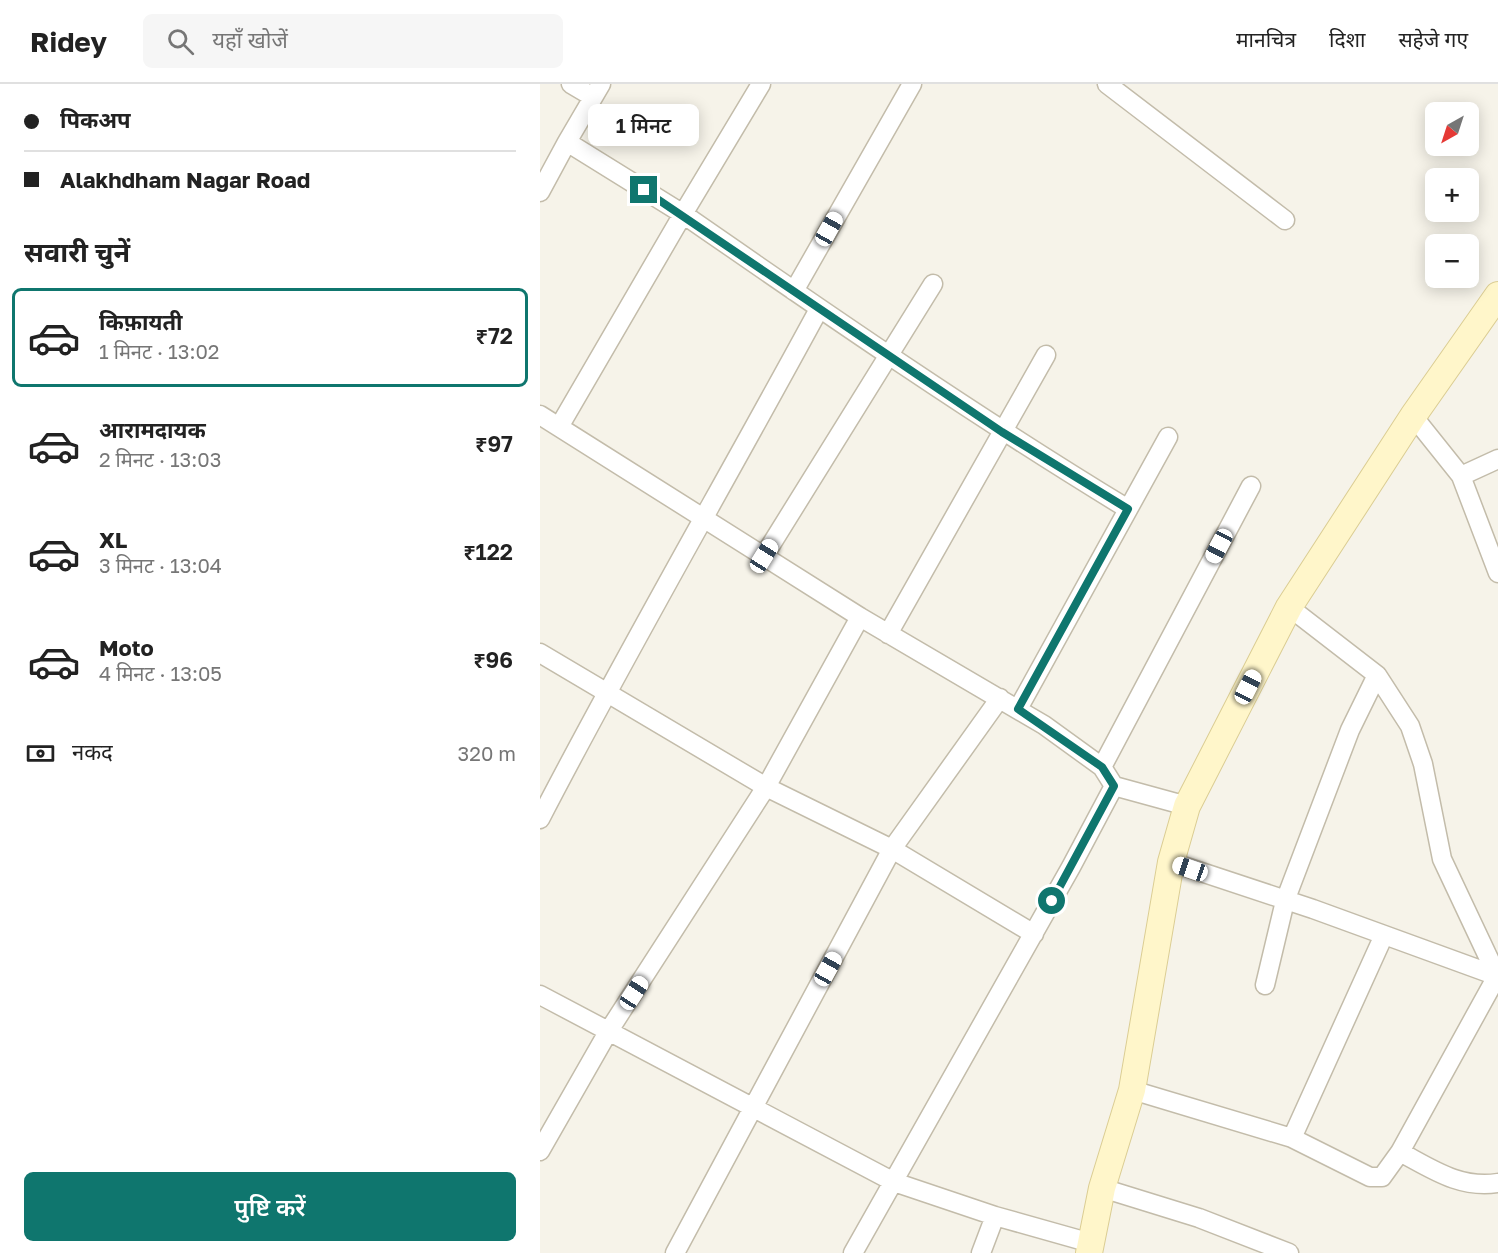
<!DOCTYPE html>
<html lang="hi">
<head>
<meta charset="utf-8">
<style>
  :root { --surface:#fff; --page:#f6f6f6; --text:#222; --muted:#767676; --line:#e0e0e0; --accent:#0f766e }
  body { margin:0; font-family:"Golos Text","Noto Sans Devanagari",sans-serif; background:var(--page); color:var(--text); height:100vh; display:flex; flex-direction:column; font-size:22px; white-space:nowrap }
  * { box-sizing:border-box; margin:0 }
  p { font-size:20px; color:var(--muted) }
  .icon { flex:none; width:33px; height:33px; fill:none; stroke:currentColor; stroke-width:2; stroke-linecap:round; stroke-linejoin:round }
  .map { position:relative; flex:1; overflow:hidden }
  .panel { display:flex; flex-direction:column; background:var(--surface); width:540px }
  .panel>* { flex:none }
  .hud { display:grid; align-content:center; height:132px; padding:0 24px; background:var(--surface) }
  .needle { width:39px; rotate:219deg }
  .buttons { position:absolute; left:885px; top:18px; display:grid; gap:12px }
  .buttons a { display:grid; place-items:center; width:54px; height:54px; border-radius:9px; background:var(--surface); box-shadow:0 3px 15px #0003; font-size:30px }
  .end { position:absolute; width:27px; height:27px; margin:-14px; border:8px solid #0f766e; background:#fff; box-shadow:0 0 0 3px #fff }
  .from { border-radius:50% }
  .bubble { position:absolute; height:42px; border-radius:9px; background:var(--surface); box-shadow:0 3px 15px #0003; font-size:20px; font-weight:600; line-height:42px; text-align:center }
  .car { position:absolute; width:18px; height:36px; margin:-18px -9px; border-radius:8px; box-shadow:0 0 4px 2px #0007; background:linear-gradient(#fff 24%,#345 0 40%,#fff 0 76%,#345 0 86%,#fff 0) }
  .hud b { display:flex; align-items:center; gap:21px; height:57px; font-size:22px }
  .hud b+b { border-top:2px solid var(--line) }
  .hud i { width:15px; height:15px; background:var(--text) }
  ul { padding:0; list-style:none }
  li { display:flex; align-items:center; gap:18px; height:99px; margin:0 12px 9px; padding:0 12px; border:3px solid transparent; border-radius:9px }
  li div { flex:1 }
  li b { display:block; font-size:22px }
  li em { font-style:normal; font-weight:600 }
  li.on { border-color:var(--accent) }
  li>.icon { width:54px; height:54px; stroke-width:1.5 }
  h2 { padding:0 24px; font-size:27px; line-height:72px }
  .pay { display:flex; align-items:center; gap:15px; height:66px; padding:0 24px; font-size:22px }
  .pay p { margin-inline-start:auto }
  .primary-button { display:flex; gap:12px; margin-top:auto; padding:12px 24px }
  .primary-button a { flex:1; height:69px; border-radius:9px; background:var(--accent); color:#fff; font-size:24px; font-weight:600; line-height:69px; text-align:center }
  header { display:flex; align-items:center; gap:36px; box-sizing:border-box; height:84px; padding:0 30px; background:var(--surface); border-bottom:2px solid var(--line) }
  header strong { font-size:28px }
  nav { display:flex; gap:33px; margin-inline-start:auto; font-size:21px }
  .search { width:420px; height:54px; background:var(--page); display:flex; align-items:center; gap:15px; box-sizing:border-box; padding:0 21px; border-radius:9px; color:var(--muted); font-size:22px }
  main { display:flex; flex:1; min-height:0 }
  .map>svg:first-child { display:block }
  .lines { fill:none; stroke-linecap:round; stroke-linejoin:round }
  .street-casing { stroke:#c3bcaa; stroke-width:21 }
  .secondary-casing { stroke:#dbcd93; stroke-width:28 }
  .street { stroke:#fff; stroke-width:18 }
  .secondary { stroke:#fff6ca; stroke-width:26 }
  .route { stroke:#0f766e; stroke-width:8 }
</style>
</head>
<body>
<header>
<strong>Ridey</strong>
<div class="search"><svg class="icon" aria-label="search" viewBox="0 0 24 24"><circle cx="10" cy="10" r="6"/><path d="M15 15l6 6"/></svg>यहाँ खोजें</div>
<nav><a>मानचित्र</a><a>दिशा</a><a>सहेजे गए</a></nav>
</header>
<main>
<section class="panel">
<div class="hud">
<b><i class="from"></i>पिकअप</b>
<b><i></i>Alakhdham Nagar Road</b>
</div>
<h2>सवारी चुनें</h2>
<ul>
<li class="on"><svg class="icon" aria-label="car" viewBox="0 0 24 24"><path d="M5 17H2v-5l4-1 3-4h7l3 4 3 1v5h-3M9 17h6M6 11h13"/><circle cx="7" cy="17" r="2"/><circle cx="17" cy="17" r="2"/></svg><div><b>किफ़ायती</b><p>1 मिनट · 13:02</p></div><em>₹72</em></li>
<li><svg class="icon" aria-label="car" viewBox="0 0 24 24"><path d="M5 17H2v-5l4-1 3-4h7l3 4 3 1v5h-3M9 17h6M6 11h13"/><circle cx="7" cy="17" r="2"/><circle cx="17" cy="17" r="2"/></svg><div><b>आरामदायक</b><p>2 मिनट · 13:03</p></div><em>₹97</em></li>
<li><svg class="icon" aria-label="car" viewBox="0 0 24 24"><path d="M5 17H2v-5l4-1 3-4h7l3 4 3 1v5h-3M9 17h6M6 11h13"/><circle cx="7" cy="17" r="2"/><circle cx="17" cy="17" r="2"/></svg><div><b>XL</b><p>3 मिनट · 13:04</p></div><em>₹122</em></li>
<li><svg class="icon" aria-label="car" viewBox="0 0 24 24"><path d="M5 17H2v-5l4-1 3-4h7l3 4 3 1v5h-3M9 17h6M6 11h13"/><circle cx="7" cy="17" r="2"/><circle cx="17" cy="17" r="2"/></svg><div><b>Moto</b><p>4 मिनट · 13:05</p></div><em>₹96</em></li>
</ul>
<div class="pay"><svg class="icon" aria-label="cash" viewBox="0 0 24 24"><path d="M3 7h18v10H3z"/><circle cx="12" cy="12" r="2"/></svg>नकद<p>320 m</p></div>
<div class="primary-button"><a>पुष्टि करें</a></div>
</section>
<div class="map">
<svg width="958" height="1169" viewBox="0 0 958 1169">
  <rect width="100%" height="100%" fill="#f6f3e9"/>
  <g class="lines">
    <defs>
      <path id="street" d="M 31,0 L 53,13
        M 567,0 L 745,136
        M 27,58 L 61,0
        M 0,108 L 27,58 L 143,130 L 221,0
        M 254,207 L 372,0
        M 0,331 L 320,533
        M 873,332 L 921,392 L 958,489
        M 19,343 L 143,130 C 290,232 435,332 588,425
        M 921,392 L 958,375
        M 224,472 L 393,200
        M 749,523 L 837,591 L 870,642 L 883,680 L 902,775 L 958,894
        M 348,550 L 506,271
        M 0,569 L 226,703 L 352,765 L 494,850
        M 478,625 L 628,353
        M 562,683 L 711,402
        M 0,735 C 89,563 187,395 279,225
        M 725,901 L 745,817 L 810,646 L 837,591
        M 0,911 L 354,1098 L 455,1132 L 551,1159
        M 592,1006 L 752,1054 L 830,1093 L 842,1093 L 860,1068 L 957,892 L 773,825 L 631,778
        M 752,1054 L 844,851
        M 0,1067 L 68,948 L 226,703 L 320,533 L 504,641 L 562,683 L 574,702 L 647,722
        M 860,1068 C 892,1085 920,1105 958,1099
        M 562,1104 L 659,1134 L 749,1169
        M 135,1169 L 352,765 L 460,614
        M 313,1169 L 531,783 L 574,702
        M 441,1169 L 455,1132"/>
      <path id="secondary" d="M 549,1169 L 562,1104 L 592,1006 L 631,778 L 647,722 L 749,523 L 873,332 L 958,211"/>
    </defs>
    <use href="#street" class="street-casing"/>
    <use href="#secondary" class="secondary-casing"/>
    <use href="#street" class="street"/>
    <use href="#secondary" class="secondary"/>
  </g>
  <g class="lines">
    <path class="route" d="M 104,106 L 462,348 L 588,425 L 478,625 L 562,683 L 574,702 L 512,817"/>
  </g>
</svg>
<div class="buttons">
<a><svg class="needle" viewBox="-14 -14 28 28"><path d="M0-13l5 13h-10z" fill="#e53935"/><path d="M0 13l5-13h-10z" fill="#767676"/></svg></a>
<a>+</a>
<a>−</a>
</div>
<i class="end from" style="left:512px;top:817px"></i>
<i class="end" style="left:104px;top:106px"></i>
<div class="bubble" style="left:48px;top:20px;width:111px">1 मिनट</div>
<i class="car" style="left:289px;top:145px;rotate:29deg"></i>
<i class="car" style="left:679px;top:462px;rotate:208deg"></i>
<i class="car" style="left:224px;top:472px;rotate:32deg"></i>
<i class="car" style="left:708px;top:603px;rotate:27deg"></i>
<i class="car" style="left:650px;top:785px;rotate:289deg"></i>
<i class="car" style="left:288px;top:885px;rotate:29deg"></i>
<i class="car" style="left:94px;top:909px;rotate:33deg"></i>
</div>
</main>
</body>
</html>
